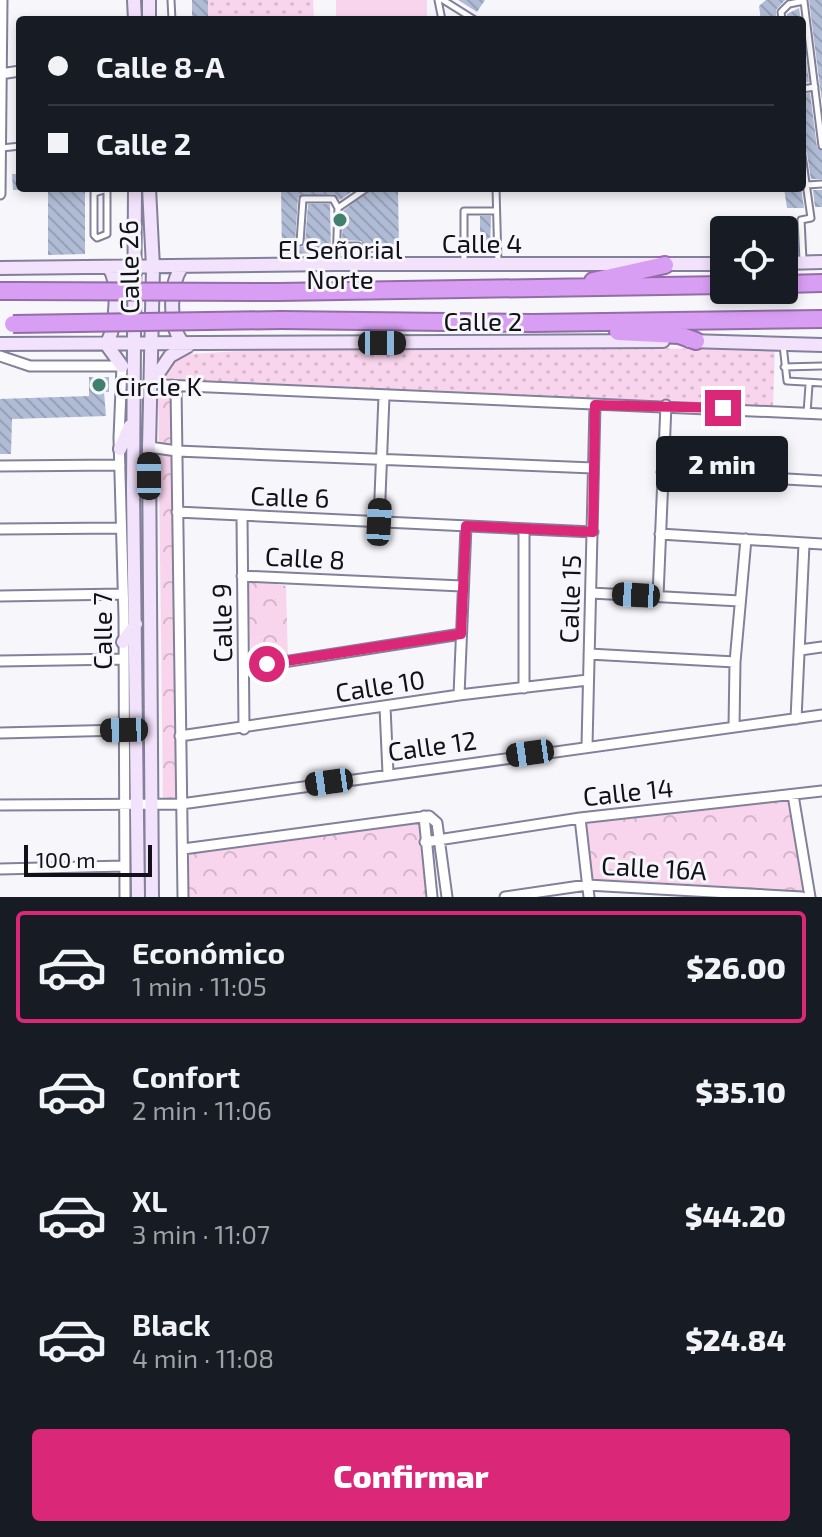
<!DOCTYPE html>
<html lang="es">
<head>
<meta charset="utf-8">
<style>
  :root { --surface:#171b24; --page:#242831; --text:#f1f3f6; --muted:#9ea1a6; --line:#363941; --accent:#db2777 }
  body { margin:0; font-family:"Exo 2",sans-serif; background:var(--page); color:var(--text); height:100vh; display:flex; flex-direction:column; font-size:30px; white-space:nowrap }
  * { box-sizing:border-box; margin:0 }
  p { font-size:26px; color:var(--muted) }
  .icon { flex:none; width:44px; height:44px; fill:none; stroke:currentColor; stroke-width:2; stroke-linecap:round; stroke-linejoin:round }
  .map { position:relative; height:897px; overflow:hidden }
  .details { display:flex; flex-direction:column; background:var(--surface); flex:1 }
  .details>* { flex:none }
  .hud { position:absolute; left:16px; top:16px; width:790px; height:176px; border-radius:8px; box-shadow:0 4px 12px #0003; display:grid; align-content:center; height:176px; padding:0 32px; background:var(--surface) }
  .fabs { position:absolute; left:710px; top:216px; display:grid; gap:16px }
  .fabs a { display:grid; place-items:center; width:88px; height:88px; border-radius:8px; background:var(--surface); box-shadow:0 4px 12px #0003; font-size:40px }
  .scale { position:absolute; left:24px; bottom:20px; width:128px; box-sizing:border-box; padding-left:8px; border:4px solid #12111a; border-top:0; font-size:22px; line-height:28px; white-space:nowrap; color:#12111a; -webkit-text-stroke:6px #f6f6fb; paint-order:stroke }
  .end { position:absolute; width:36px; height:36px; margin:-18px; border:10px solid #db2777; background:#fff; box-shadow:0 0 0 4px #fff }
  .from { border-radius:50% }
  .bubble { position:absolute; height:56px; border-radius:8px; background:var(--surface); box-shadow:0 4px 12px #0003; font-size:26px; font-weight:800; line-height:56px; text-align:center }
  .car { position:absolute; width:24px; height:48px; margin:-24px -12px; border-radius:10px; box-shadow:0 0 6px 2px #0007; background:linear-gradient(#222 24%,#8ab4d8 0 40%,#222 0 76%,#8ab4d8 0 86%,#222 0) }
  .hud b { display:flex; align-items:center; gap:28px; height:76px; font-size:30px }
  .hud b+b { border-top:2px solid var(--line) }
  .hud i { width:20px; height:20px; background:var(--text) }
  ul { padding:14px 0 0; list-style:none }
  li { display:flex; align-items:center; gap:24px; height:112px; margin:0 16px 12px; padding:0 16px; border:4px solid transparent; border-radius:8px }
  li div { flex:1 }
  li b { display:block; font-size:30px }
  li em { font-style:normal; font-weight:800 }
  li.selected { border-color:var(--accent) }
  li>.icon { width:72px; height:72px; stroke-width:1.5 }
  .cta { display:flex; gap:16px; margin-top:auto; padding:16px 32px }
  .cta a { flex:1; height:92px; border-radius:8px; background:var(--accent); color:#fff; font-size:32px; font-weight:800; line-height:92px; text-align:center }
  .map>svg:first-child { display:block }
  .grass { fill:url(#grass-dots) }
  .forest { fill:url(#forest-crowns) }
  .garden { fill:#f9d5ed }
  .building { fill:url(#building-back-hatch) }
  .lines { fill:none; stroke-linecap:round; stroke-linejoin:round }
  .lane-casing { stroke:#83809a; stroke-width:9 }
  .street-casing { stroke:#83809a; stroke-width:13 }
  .secondary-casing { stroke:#83809a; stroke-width:16 }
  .highway-casing { stroke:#936da7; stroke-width:20 }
  .lane { stroke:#fff; stroke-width:5 }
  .street { stroke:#fff; stroke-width:9 }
  .secondary { stroke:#f3e2fb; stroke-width:12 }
  .highway { stroke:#d89ef3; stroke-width:16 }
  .highway-bridge-casing { stroke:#936da7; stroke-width:20; stroke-linecap:butt }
  .highway-bridge { stroke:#d89ef3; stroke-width:16 }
  .route { stroke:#db2777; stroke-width:10 }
  .poi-dot { fill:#41806d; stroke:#f6f6fb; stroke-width:3 }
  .labels { text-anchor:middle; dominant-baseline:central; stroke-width:6; stroke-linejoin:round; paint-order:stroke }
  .street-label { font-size:26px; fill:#12111a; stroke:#f6f6fb }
  .poi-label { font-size:26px; fill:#12111a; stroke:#f6f6fb }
</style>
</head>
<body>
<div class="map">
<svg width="822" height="897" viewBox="0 0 822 897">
  <defs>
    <pattern id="grass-dots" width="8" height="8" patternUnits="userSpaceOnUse" patternTransform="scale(2)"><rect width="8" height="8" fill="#f9d5ed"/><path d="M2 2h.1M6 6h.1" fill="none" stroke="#d4b6cb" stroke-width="1.8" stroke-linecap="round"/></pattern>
    <pattern id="forest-crowns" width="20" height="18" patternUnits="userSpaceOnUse" patternTransform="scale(2)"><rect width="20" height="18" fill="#f9d5ed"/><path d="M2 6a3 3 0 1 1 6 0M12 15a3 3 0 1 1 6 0" fill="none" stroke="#d4b6cb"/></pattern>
    <pattern id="building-back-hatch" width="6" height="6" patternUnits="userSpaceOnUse" patternTransform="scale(2)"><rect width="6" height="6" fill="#b0bbd5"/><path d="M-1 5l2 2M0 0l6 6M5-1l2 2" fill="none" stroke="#96a0b6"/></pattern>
  </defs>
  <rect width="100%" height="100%" fill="#f6f6fb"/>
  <path class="grass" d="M 208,0 L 313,0 L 314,20 L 208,20 Z
    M 308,347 L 775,349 L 773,406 L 171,381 L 161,374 L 174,355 Z"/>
  <path class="forest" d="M 158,386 L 172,390 L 177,800 L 163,805 Z
    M 248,579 L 286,586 L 288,660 L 251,665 Z
    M 790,799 L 806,894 L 590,882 L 583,822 Z
    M 420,821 L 426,897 L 189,897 L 189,854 Z"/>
  <path class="garden" d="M 336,0 L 427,0 L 427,20 L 336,20 Z"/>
  <path class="building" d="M 192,0 L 208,0 L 208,20 L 192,20 Z
    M 458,0 L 485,0 L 477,12 Z
    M 766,0 L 785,0 L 776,10 L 776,20 L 761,20 L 759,6 Z
    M 809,0 L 822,0 L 822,101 L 820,87 Z
    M 799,8 L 801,20 L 787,20 L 787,14 Z
    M 802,30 L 809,82 L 802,83 Z
    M 810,93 L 817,147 L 822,151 L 822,179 L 811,179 L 807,153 L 802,150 L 802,94 Z
    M 12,174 L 20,174 L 20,190 L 13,190 Z
    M 48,188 L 85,188 L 85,254 L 48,255 Z
    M 281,188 L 357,188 L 340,200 L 333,194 L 298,197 L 295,245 L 302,247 L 305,243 L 308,204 L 330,204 L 331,253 L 282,254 Z
    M 372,188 L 398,188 L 399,252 L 368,253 L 361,241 L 342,240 L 343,211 Z
    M 784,188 L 801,188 L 804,208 L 787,208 Z
    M 813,190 L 822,190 L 822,207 L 815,207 Z
    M 480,216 L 491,216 L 490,251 L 480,251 Z
    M 89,377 L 109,377 L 109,392 L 104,392 L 106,416 L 12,419 L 11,454 L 0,454 L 0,399 L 89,396 Z"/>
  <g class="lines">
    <defs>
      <path id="lane" d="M 171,0 L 172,20
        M 438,0 L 442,20
        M 443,0 L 475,20
        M 782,20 L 781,12 L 789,4 L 804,1 L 822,146
        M 802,89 L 815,87
        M 2,148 L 20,146
        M 802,155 L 811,218 L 801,220 L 803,260
        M 807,185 L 822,184
        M 496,188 L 498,263
        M 107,189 L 94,193 L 94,235 L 97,238 L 107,234 L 107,188
        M 300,242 L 303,199 L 333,199 L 338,208
        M 336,246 L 358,246 L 363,251 L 363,265
        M 336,263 L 338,208 L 367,188
        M 464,263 L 464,211 L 496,211
        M 783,345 L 787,381 L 822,383
        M 784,367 L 822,366
        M 807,413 L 809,385"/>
      <path id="street" d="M 0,74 L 20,71
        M 0,194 L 2,0
        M 0,356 L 30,366 L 122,366 L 119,438 L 124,617 L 125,897
        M 164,385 L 822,414
        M 176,386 L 183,897
        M 149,447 L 177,451 L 593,468
        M 0,466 L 120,465
        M 662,472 L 822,481
        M 177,512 L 593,532
        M 242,517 L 244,729
        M 379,522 L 384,396
        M 0,529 L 121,528
        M 660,534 L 822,544
        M 242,576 L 462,586
        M 591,593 L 740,601
        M 0,596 L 123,594
        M 658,596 L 666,405
        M 800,650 L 822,647
        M 589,654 L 735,662
        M 0,661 L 123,659
        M 245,668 L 461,634
        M 524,688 L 524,529
        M 459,695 L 466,526
        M 385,707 L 388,773
        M 796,719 L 804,544
        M 734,727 L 735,662 L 746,539
        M 0,733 L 124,730
        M 180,736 L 459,695 L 588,680
        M 587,746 L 595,405
        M 793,795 L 810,897
        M 0,805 L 181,804 L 822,715
        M 424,816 L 432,897
        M 580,818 L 589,897
        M 425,842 L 580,818 L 822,791
        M 183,849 L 429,816 L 437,823 L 447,897
        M 0,869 L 125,866
        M 505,897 L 587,885 L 802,897"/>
      <path id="secondary" d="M 134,0 L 135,20
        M 149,0 L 149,20
        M 135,188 L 133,490 L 138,897
        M 149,188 L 153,267 L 149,447 L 152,897
        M 784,263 L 822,262
        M 182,267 C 169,284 168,328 184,344
        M 0,268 L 336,264 L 724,264
        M 109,268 C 120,283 116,329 106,344 L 122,366
        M 689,341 L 822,345
        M 0,344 L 663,341
        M 151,384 L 170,356 L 188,346
        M 120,449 L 130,426
        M 123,642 L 136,624"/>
      <path id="highway" d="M 593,281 L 665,265
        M 784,284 L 822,283
        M 0,291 L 16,291
        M 278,292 L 724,285
        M 281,320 L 533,323 L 822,319
        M 618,332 L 679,335 L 696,341"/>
    </defs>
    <use href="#lane" class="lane-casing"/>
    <use href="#street" class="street-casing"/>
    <use href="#secondary" class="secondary-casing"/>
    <use href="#highway" class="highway-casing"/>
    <use href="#lane" class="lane"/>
    <use href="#street" class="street"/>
    <use href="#secondary" class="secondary"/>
    <use href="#highway" class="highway"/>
    <defs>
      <path id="highway-bridge" d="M 16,291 L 278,292
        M 13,324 L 281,320"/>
    </defs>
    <use href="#highway-bridge" class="highway-bridge-casing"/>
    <use href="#highway-bridge" class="highway-bridge"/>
  </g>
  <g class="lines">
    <path class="route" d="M 267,664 L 461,634 L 466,526 L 593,532 L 595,405 L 723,408"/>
  </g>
  <g class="poi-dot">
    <circle cx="340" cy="220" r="8"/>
    <circle cx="99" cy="385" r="8"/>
  </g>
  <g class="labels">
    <g class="street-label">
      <text x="482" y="242">Calle 4</text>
      <text transform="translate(128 267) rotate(-91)">Calle 26</text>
      <text x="483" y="320">Calle 2</text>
      <text transform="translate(290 496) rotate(2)">Calle 6</text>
      <text transform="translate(305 557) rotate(3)">Calle 8</text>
      <text transform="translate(569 599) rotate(-88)">Calle 15</text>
      <text transform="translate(221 623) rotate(-91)">Calle 9</text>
      <text transform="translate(101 631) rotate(-90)">Calle 7</text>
      <text transform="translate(380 685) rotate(-9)">Calle 10</text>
      <text transform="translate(432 745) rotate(-8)">Calle 12</text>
      <text transform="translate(628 791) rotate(-6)">Calle 14</text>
      <text transform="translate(654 867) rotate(3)">Calle 16A</text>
    </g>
    <g class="poi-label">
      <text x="340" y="248">El Señorial<tspan x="340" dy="30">Norte</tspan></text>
      <text x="115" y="385" text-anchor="start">Circle K</text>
    </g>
  </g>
</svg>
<div class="fabs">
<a><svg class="icon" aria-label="locate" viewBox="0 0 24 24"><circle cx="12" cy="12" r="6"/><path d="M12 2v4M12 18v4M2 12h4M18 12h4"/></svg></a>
</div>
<div class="scale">100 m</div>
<i class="end from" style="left:267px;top:664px"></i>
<i class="end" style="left:723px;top:408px"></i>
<div class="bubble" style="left:656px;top:436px;width:132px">2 min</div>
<i class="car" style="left:382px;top:343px;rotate:90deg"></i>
<i class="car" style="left:149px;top:476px;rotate:0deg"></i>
<i class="car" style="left:379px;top:522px;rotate:3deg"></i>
<i class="car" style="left:636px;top:595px;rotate:273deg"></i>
<i class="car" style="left:124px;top:730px;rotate:269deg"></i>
<i class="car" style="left:530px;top:753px;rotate:262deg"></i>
<i class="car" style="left:329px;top:782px;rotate:262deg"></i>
<div class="hud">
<b><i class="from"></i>Calle 8-A</b>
<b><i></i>Calle 2</b>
</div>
</div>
<section class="details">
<ul>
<li class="selected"><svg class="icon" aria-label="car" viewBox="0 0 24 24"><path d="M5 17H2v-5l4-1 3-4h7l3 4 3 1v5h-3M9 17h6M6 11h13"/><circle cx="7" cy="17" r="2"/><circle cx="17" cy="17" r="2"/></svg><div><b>Económico</b><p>1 min · 11:05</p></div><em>$26.00</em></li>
<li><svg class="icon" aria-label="car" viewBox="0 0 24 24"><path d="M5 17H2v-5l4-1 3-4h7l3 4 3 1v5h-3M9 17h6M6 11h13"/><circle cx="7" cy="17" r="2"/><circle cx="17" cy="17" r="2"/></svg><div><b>Confort</b><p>2 min · 11:06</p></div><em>$35.10</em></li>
<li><svg class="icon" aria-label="car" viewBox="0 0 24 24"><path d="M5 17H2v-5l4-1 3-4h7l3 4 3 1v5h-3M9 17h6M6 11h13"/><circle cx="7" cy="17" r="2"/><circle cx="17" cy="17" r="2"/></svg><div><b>XL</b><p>3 min · 11:07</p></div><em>$44.20</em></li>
<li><svg class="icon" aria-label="car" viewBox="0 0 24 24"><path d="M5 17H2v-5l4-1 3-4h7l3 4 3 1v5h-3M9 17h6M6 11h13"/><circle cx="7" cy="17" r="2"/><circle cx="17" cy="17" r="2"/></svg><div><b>Black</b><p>4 min · 11:08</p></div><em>$24.84</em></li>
</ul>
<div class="cta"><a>Confirmar</a></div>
</section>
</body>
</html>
